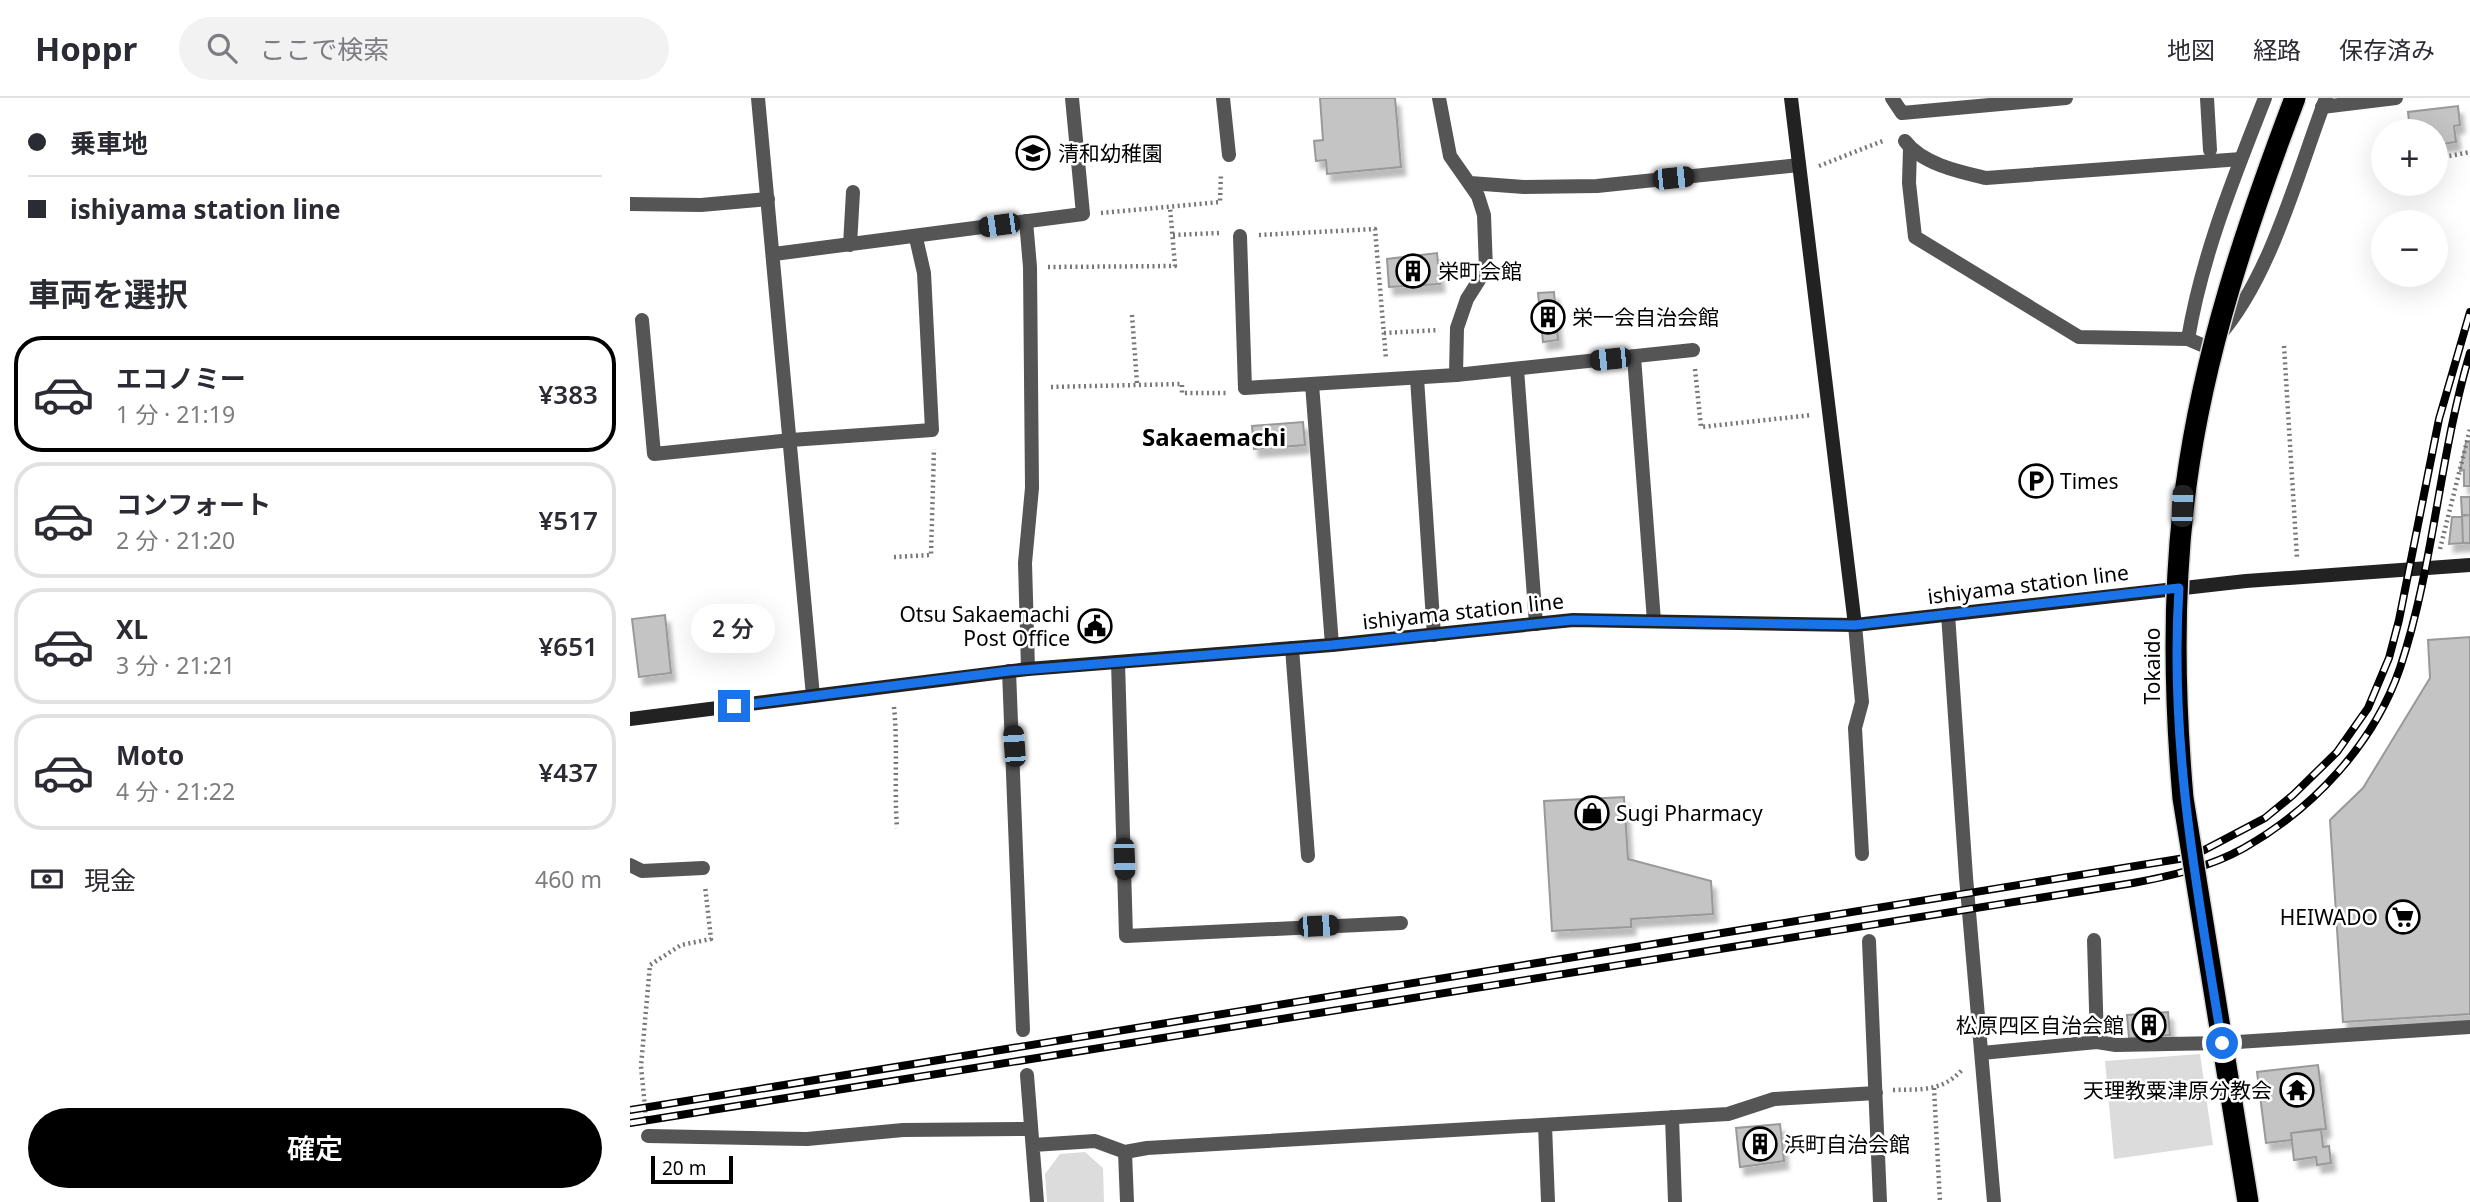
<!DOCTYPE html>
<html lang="ja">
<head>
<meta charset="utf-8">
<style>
  :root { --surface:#fff; --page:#f2f2f3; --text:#2b2b33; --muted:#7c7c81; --line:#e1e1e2; --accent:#000 }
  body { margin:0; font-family:"Noto Sans","Noto Sans JP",sans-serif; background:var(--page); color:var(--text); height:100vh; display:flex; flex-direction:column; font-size:26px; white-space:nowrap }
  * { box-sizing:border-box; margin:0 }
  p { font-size:23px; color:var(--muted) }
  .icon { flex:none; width:38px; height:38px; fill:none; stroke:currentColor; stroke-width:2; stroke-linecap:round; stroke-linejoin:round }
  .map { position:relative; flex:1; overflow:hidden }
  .panel { display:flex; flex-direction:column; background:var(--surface); width:630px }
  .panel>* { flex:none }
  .banner { display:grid; align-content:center; height:154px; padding:0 28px; background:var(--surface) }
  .buttons { position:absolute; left:1741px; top:21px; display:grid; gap:14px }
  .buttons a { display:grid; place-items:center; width:77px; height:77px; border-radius:50%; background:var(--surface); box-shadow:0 7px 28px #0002; font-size:35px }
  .scale { position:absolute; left:21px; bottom:18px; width:82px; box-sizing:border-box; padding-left:7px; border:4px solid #000; border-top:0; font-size:19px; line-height:24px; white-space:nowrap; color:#000; -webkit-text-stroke:5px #fff; paint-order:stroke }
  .end { position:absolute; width:32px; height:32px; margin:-16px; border:9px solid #1a73e8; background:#fff; box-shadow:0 0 0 4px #fff }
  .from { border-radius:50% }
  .bubble { position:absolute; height:49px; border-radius:24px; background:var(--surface); box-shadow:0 7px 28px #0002; font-size:23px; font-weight:600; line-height:49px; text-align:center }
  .car { position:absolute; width:21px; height:42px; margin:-21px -10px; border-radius:9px; box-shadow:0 0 5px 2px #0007; background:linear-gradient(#222 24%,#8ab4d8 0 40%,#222 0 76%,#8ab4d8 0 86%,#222 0) }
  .banner b { display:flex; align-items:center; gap:24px; height:66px; font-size:26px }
  .banner b+b { border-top:2px solid var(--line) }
  .banner i { width:18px; height:18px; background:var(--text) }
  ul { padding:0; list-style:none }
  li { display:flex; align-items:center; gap:21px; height:116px; margin:0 14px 10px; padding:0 14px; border:4px solid var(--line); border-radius:28px }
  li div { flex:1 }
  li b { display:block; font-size:26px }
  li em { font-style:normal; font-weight:600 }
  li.current { border-color:var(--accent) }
  li>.icon { width:63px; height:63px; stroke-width:1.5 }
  h2 { padding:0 28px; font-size:32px; line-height:84px }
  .pay { display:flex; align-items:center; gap:18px; height:77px; padding:0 28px; font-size:26px }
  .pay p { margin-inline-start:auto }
  .cta { display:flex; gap:14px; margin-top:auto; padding:14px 28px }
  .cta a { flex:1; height:80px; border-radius:42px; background:var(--accent); color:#fff; font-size:28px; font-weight:600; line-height:80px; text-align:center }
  header { display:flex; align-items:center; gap:42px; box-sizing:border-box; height:98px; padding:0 35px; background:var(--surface); border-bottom:2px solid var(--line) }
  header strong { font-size:33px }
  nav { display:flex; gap:38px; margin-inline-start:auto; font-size:24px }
  .search { width:490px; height:63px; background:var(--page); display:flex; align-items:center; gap:18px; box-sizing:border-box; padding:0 24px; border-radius:38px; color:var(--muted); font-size:26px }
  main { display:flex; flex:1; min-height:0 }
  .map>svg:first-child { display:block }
  .green { fill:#dcdcdc }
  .building { fill:#c4c4c4; stroke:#999; stroke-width:2; filter:url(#shadow) }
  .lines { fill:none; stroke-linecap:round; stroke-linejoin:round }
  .path { stroke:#777; stroke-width:4.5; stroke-dasharray:2 3.5; stroke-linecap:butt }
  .lane { stroke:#555; stroke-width:14 }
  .street { stroke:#555; stroke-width:14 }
  .secondary { stroke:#222; stroke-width:14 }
  .rail-casing { stroke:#000; stroke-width:8 }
  .rail { stroke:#fff; stroke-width:5; stroke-dasharray:16; stroke-linecap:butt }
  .highway-bridge-casing { stroke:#dbdbdb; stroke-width:24; stroke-linecap:butt }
  .highway-bridge { stroke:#000; stroke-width:21 }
  .route { stroke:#1a73e8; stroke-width:9 }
  .labels { text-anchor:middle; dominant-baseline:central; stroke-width:5; stroke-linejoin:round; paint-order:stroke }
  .poi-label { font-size:21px; fill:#000; stroke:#fff; text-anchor:start }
  .street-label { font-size:21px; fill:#000; stroke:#fff }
  .quarter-label { font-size:24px; font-weight:bold; fill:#000; stroke:#fff }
</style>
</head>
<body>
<header>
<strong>Hoppr</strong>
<div class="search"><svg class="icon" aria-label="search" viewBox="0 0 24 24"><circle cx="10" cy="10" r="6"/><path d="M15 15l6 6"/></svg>ここで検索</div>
<nav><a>地図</a><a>経路</a><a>保存済み</a></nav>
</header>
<main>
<section class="panel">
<div class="banner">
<b><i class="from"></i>乗車地</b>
<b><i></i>ishiyama station line</b>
</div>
<h2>車両を選択</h2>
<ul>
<li class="current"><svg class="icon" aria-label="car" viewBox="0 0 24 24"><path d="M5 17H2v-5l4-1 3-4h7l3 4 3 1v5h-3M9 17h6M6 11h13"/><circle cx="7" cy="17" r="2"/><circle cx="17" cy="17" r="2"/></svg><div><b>エコノミー</b><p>1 分 · 21:19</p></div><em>¥383</em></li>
<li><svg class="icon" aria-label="car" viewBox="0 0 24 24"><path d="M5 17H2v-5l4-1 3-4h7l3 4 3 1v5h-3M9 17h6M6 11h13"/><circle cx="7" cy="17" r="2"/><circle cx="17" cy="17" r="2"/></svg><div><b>コンフォート</b><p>2 分 · 21:20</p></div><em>¥517</em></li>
<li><svg class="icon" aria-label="car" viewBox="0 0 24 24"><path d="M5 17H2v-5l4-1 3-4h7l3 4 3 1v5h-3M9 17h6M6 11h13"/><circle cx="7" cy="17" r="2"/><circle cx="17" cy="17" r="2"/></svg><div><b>XL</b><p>3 分 · 21:21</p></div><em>¥651</em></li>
<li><svg class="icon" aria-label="car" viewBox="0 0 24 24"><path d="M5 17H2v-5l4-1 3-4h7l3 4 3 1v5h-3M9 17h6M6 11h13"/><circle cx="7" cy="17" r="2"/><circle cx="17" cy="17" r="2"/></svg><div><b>Moto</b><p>4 分 · 21:22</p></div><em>¥437</em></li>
</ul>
<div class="pay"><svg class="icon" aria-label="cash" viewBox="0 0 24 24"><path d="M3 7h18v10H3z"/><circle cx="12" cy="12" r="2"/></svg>現金<p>460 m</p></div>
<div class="cta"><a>確定</a></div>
</section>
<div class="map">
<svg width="1840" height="1104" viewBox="0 0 1840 1104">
  <defs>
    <filter id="shadow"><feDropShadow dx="4.5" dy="8" stdDeviation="2" flood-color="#0004"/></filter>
  </defs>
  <rect width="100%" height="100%" fill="#fff"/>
  <path class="green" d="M 1570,956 L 1583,1047 L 1484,1061 L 1475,963 Z
    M 455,1054 L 473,1070 L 474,1104 L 417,1104 L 415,1076 L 430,1056 Z"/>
  <path class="building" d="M 690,0 L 765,0 L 771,69 L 697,76 L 696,62 L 686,63 L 684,43 L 693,42 Z
    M 1828,8 L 1830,27 L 1824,28 L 1826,44 L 1806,47 L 1806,33 L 1780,33 L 1778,14 Z
    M 807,155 L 810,186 L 759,189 L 757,161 Z
    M 924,194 L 928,242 L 913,244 L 908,195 Z
    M 673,324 L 675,347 L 624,351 L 622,328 Z
    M 1840,343 L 1840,388 L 1834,388 L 1834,372 L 1830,373 L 1836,344 Z
    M 1831,399 L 1840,399 L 1840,417 L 1832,417 Z
    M 1840,417 L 1840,445 L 1833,445 L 1832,418 Z
    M 1822,419 L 1832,419 L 1833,445 L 1819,446 Z
    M 35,517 L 41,575 L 9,579 L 2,521 Z
    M 1840,539 L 1840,916 L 1713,924 L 1700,722 L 1733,690 L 1800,580 L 1798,542 Z
    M 994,699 L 998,761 L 1081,783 L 1083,816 L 1001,821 L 1001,829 L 922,833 L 914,703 Z
    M 1538,914 L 1540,937 L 1499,940 L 1497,917 Z
    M 1688,967 L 1696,1031 L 1661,1035 L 1662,1042 L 1636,1045 L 1627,974 Z
    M 1150,1026 L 1154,1063 L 1110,1069 L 1106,1030 Z
    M 1691,1031 L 1693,1049 L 1699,1048 L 1701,1065 L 1687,1067 L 1686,1059 L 1664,1062 L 1661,1035 Z"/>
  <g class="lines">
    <path class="path" d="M 1814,59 L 1840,54
      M 1189,68 L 1255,42
      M 471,115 L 590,104 L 591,75
      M 543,137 L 590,135
      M 629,137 L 745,131 L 756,261
      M 418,169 L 545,168 L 540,109
      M 502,217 L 507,285
      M 754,235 L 809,232
      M 1654,248 L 1667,460
      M 1065,271 L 1071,329 L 1182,317
      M 421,289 L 552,286 L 552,295 L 596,295
      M 1810,451 L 1840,331
      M 264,459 L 301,457 L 304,351
      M 264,609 C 268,650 264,689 267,730
      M 1304,990 L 1310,1104
      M 1263,992 C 1292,991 1311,994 1332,972
      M 16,1020 L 11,968 L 20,867 L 51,847 L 81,841 L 75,788"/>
    <path class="lane" d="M 593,0 L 599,57
      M 809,0 L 820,58 L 848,98 L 854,117 L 856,171 L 837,201 L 827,230 L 826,277 L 1063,252
      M 1692,9 L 1766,0
      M 1275,43 C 1292,66 1330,74 1356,80 L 1611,61
      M 840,85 L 894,89 L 967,88 L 1169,67
      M 0,106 L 71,107 L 138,101
      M 396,123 L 400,169 L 402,390 L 395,465 L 398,571
      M 610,138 L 615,290
      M 1004,259 L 1024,523
      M 887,271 L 906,526
      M 787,280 L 804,537
      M 161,342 L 302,332 L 294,175 L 286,140
      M 1225,527 L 1232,604 L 1225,630 L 1232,756
      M 0,767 L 12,773 L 73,770
      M 1464,842 L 1467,944
      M 18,1038 L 177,1041 L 273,1032 L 401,1031"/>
    <path class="street" d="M 128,0 L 183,598
      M 1262,0 L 1272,15 L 1436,0
      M 1577,0 L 1580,52
      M 1280,50 L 1279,85 L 1285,139 L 1449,239 L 1558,241
      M 220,147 L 223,94
      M 144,156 L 453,116 L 442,0
      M 12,222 L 24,356 L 161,342
      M 1588,239 C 1641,179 1667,76 1696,0
      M 1576,260 L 1579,250 L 1558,241 C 1572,157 1604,79 1635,0
      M 682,286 L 702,547
      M 615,290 L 826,277
      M 1318,516 L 1336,779 L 1364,1104
      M 662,550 L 678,758
      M 488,564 L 496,838 L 771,825
      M 379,573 L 393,932
      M 1239,843 L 1250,1104
      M 1352,955 L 1467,944 L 1486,947 L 1592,945 L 1840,929
      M 397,977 L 407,1104
      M 1042,1019 L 1045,1104
      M 915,1027 L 918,1104
      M 403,1047 L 465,1043 L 495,1054
      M 497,1104 L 495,1054 L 517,1050 L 1098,1016 L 1144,1001 L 1246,995"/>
    <path class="secondary" d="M 1161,0 L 1225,527
      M 0,621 L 398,571 L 702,547 L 943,522 L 1225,527 L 1616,483 L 1840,467"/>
    <defs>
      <path id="rail" d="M 0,1012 L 1561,759 L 1635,720 L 1663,697 L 1707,654 L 1738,610 L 1759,560 L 1769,522 L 1809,321 L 1840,214
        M 0,1025 L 1503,785 C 1541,778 1580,769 1614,750 C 1683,711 1744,646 1770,570 C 1804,468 1809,358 1840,255"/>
    </defs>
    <use href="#rail" class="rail-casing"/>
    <use href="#rail" class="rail"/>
    <defs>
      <path id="highway-bridge" d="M 1618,1104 L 1553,700 C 1544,596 1542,492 1556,388 C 1574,253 1617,126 1665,0"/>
    </defs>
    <use href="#highway-bridge" class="highway-bridge-casing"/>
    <use href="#highway-bridge" class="highway-bridge"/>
  </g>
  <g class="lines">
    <path class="route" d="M 104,608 L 379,573 L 702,547 L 943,522 L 1225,527 L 1549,490 C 1539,646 1567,792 1592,945"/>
  </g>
  <defs>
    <symbol id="school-ring" viewBox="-11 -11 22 22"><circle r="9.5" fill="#fff" stroke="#000" stroke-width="1.5"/><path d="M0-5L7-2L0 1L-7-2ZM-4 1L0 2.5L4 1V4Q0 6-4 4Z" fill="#000"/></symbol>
    <symbol id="building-ring" viewBox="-11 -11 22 22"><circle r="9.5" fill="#fff" stroke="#000" stroke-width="1.5"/><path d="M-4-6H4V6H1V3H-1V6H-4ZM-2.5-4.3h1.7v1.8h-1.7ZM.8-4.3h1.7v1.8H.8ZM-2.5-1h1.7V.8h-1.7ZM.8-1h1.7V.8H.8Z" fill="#000"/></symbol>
    <symbol id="parking-ring" viewBox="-11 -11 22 22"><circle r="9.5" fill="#fff" stroke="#000" stroke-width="1.5"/><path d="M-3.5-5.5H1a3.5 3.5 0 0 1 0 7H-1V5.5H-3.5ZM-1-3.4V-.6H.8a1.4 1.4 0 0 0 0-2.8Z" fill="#000"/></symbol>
    <symbol id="civic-ring" viewBox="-11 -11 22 22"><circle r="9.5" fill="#fff" stroke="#000" stroke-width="1.5"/><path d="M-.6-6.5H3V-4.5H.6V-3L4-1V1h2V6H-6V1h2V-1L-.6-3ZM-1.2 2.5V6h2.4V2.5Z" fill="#000"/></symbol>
    <symbol id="shop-ring" viewBox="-11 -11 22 22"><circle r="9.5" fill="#fff" stroke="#000" stroke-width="1.5"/><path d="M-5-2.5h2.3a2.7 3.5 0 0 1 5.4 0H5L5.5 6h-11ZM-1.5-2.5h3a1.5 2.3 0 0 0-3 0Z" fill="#000"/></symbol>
    <symbol id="supermarket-ring" viewBox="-11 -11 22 22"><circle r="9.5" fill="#fff" stroke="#000" stroke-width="1.5"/><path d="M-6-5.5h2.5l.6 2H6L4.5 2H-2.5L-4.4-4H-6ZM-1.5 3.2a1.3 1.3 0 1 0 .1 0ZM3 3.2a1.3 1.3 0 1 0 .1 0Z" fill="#000"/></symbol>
    <symbol id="temple-ring" viewBox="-11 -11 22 22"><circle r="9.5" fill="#fff" stroke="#000" stroke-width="1.5"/><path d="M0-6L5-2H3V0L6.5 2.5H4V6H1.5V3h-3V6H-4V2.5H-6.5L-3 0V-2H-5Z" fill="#000"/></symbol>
  </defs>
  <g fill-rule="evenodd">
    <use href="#school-ring" x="384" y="36" width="38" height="38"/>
    <use href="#building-ring" x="764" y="154" width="38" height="38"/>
    <use href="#building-ring" x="899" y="200" width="38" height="38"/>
    <use href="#parking-ring" x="1387" y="364" width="38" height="38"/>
    <use href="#civic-ring" x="446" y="509" width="38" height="38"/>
    <use href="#shop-ring" x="943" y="696" width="38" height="38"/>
    <use href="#supermarket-ring" x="1754" y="800" width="38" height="38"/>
    <use href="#building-ring" x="1500" y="908" width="38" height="38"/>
    <use href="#temple-ring" x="1648" y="973" width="38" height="38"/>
    <use href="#building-ring" x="1111" y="1027" width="38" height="38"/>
  </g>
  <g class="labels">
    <g class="poi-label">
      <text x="428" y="55">清和幼稚園</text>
      <text x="808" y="173">栄町会館</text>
      <text x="942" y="219">栄一会自治会館</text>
      <text x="1430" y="383">Times</text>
      <text x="440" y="516" text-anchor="end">Otsu Sakaemachi<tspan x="440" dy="24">Post Office</tspan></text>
      <text x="986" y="715">Sugi Pharmacy</text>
      <text x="1748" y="819" text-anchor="end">HEIWADO</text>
      <text x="1494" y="927" text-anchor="end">松原四区自治会館</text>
      <text x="1642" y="992" text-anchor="end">天理教粟津原分教会</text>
      <text x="1154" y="1046">浜町自治会館</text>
    </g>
    <g class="street-label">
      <text transform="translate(1398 486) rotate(-7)">ishiyama station line</text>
      <text transform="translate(833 513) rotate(-6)">ishiyama station line</text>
      <text transform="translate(1522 568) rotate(-90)">Tokaido</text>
    </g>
    <g class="quarter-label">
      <text x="584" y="338">Sakaemachi</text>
    </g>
  </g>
</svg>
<div class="buttons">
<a>+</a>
<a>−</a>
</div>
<div class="scale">20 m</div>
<i class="end from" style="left:1592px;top:945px"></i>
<i class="end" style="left:104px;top:608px"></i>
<div class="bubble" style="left:61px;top:506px;width:84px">2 分</div>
<i class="car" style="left:1043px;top:80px;rotate:84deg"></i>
<i class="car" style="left:369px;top:127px;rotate:262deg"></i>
<i class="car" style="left:980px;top:261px;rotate:264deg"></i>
<i class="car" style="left:1552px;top:408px;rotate:2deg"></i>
<i class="car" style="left:384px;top:648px;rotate:356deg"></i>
<i class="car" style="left:494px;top:761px;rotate:178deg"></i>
<i class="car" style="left:688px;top:828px;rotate:87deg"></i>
</div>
</main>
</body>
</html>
